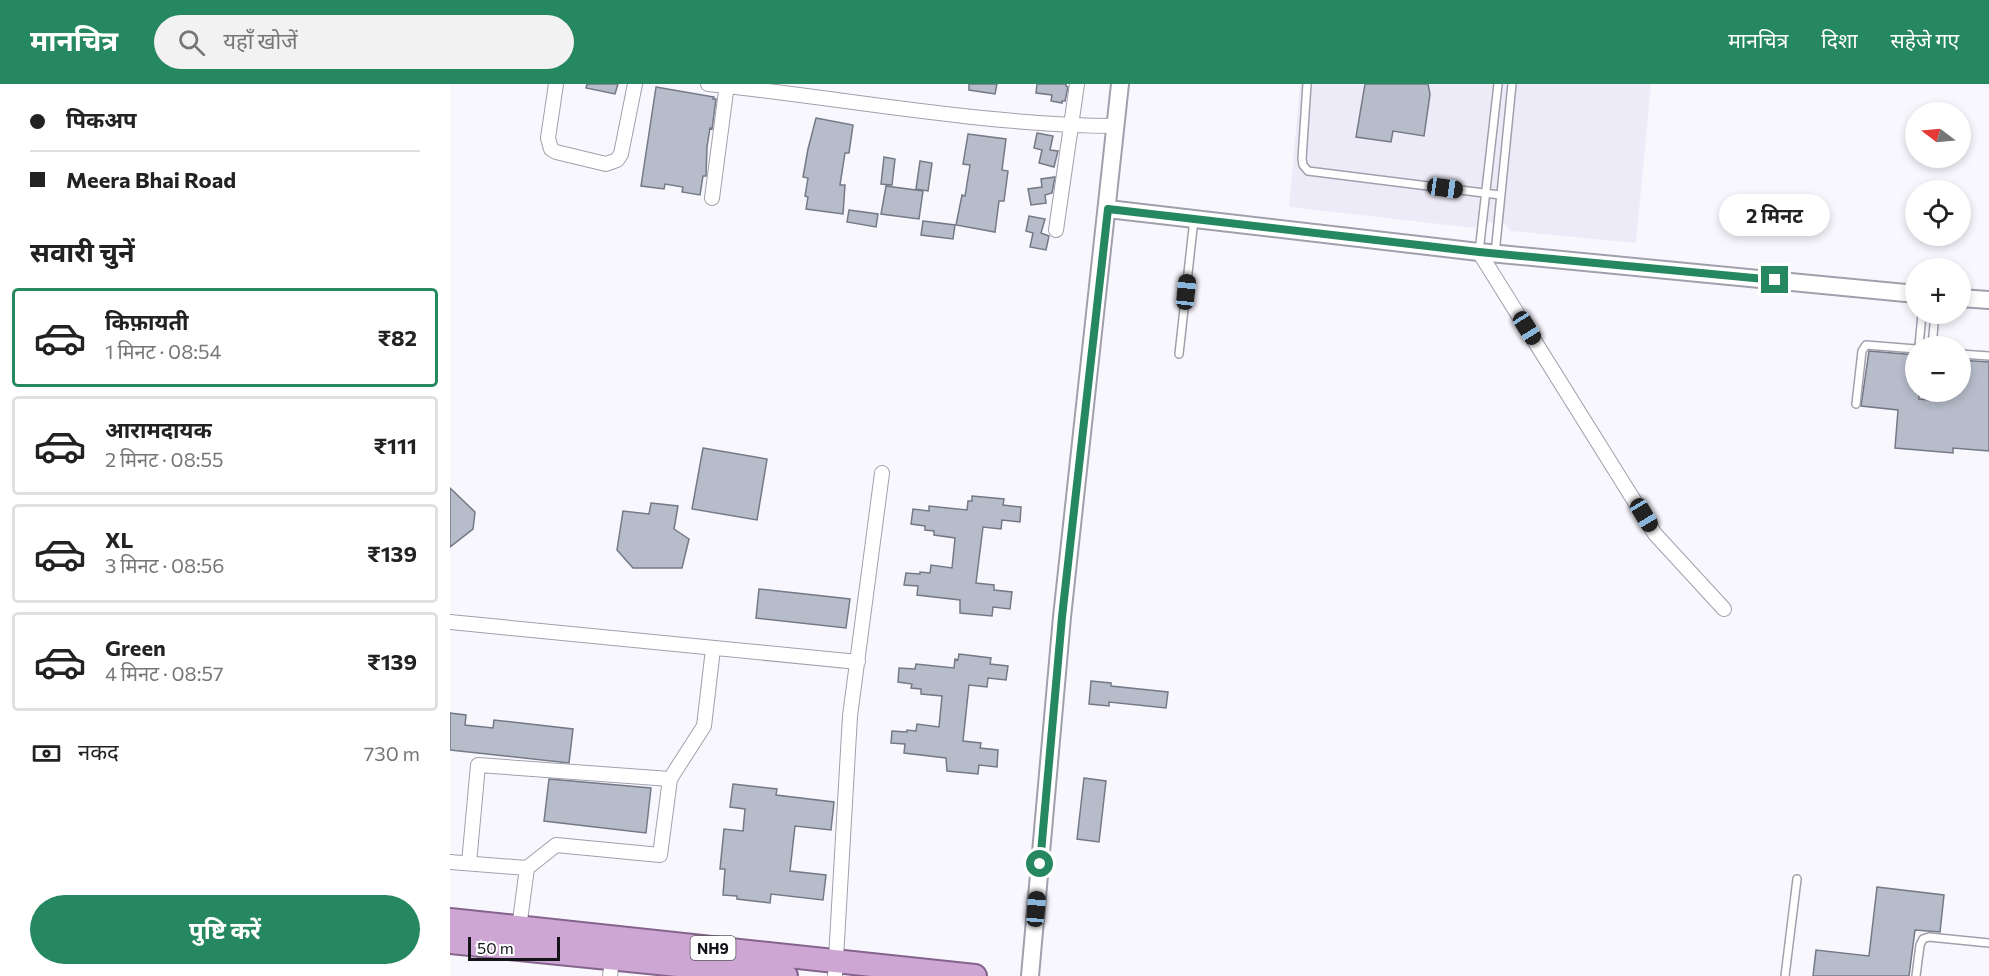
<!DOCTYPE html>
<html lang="hi">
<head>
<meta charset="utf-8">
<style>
  :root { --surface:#fff; --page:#f2f2f2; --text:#222; --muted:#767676; --line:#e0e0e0; --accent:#268861 }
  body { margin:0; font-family:Commissioner,"Noto Sans Devanagari",sans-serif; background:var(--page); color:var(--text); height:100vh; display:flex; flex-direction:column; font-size:22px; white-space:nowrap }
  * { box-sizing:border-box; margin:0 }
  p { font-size:20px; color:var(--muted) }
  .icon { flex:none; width:33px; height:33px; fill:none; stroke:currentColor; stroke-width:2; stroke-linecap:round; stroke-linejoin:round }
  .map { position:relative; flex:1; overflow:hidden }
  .side { display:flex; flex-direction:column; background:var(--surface); width:450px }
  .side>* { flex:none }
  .banner { display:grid; align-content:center; height:132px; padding:0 30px; background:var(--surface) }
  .needle { width:39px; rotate:286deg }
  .tools { position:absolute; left:1455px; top:18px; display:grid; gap:12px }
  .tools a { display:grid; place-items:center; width:66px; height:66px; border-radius:50%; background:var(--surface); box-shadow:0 3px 9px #0003; font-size:30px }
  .scale { position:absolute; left:18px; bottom:15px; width:92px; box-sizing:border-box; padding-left:6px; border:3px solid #141318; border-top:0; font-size:16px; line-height:21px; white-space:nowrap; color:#141318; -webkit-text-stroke:4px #fff; paint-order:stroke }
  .end { position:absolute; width:27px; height:27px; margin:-14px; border:8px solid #268861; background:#fff; box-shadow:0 0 0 3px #fff }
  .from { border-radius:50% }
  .bubble { position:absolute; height:42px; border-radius:21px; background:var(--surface); box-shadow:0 3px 9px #0003; font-size:20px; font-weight:700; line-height:42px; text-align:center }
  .car { position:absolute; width:18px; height:36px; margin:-18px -9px; border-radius:8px; box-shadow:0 0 4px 2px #0007; background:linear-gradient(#222 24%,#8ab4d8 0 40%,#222 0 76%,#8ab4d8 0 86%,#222 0) }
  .banner b { display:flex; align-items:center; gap:21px; height:57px; font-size:22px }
  .banner b+b { border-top:2px solid var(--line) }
  .banner i { width:15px; height:15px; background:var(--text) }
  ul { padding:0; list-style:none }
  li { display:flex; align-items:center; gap:18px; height:99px; margin:0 12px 9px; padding:0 18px; border:3px solid var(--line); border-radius:6px }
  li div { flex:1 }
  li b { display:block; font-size:22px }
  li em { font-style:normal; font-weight:700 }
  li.selected { border-color:var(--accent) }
  li>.icon { width:54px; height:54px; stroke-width:1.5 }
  h2 { padding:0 30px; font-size:27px; line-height:72px }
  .pay { display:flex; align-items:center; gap:15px; height:66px; padding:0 30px; font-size:22px }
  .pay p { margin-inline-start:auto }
  .cta { display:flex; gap:12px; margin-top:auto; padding:12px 30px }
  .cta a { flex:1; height:69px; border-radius:36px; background:var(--accent); color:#fff; font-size:24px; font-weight:700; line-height:69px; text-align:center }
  header { display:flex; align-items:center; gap:36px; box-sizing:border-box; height:84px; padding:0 30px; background:var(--accent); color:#fff }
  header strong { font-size:28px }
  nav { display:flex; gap:33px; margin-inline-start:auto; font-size:21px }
  .search { width:420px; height:54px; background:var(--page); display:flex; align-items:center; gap:15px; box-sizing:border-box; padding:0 21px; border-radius:33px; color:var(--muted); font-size:22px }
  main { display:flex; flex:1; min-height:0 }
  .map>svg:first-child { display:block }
  .built { fill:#eeebf8 }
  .building { fill:#b6bcca; stroke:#747986; stroke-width:1.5 }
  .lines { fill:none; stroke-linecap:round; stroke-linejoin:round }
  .service-casing { stroke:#a29fad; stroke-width:10 }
  .minor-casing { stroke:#a29fad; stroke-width:16 }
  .tertiary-casing { stroke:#a29fad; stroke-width:20 }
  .trunk-casing { stroke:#84648c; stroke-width:26 }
  .service { stroke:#fff; stroke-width:7 }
  .minor { stroke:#fff; stroke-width:14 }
  .tertiary { stroke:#fff; stroke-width:16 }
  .trunk { stroke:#cea6d4; stroke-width:22 }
  .route { stroke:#268861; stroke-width:8 }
  .labels { text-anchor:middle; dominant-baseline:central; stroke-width:4.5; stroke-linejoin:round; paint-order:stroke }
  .shield { fill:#fff; stroke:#5a5a5d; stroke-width:1.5 }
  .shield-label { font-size:15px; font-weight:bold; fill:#141318 }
</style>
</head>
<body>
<header>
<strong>मानचित्र</strong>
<div class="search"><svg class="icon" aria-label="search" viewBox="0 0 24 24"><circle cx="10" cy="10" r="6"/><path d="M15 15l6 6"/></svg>यहाँ खोजें</div>
<nav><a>मानचित्र</a><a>दिशा</a><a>सहेजे गए</a></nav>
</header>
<main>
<section class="side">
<div class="banner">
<b><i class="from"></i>पिकअप</b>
<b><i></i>Meera Bhai Road</b>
</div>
<h2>सवारी चुनें</h2>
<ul>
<li class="selected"><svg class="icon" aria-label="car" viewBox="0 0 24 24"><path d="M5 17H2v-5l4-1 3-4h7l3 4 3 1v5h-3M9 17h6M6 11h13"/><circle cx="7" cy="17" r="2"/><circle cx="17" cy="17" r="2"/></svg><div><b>किफ़ायती</b><p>1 मिनट · 08:54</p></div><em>₹82</em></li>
<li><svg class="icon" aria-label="car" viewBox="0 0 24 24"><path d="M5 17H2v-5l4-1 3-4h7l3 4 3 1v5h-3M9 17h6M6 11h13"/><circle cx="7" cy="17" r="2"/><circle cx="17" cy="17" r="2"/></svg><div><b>आरामदायक</b><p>2 मिनट · 08:55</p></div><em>₹111</em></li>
<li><svg class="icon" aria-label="car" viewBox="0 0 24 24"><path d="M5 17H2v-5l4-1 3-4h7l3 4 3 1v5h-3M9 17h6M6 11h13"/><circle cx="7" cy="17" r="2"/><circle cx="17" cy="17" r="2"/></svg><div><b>XL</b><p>3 मिनट · 08:56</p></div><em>₹139</em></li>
<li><svg class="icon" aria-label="car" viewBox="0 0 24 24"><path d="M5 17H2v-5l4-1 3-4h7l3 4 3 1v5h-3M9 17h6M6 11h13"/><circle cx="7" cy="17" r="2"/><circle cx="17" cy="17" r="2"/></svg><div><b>Green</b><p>4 मिनट · 08:57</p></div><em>₹139</em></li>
</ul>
<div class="pay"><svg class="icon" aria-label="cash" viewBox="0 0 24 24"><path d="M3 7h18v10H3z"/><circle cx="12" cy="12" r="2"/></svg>नकद<p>730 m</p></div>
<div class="cta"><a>पुष्टि करें</a></div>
</section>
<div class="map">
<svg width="1539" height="892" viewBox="0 0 1539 892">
  <rect width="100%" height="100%" fill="#f9f7fe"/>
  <path class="built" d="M 850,0 L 1201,0 L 1186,159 L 1060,147 L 1055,140 L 1031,138 L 1024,144 L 839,123 Z"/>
  <path class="building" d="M 137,0 L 168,0 L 165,10 L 136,4 Z
    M 519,0 L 547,0 L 545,10 L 519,6 Z
    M 587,0 L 616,0 L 616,2 L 618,3 L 615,17 L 612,17 L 612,19 L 601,17 L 602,11 L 586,9 Z
    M 915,0 L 978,0 L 980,10 L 974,52 L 943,47 L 941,58 L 906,53 Z
    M 206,3 L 264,13 L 263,15 L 266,15 L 262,45 L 260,44 L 257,63 L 256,92 L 253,92 L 250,111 L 232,108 L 233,103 L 215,100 L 214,105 L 191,102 Z
    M 366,34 L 403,41 L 399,69 L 395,69 L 390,101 L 395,101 L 393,130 L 356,125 L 358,113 L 355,112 L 358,94 L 353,93 L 358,65 Z
    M 587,49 L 603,52 L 600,66 L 608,67 L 604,83 L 589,79 L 592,66 L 584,64 Z
    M 518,50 L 556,55 L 552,86 L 558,87 L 554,117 L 549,117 L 545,148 L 506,141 L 512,111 L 515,112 L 520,81 L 513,80 Z
    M 434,73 L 445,75 L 442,101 L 431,100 Z
    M 470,77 L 482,79 L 478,107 L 466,105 Z
    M 605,93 L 602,109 L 595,111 L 596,119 L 581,121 L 578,105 L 592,103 L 591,95 Z
    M 436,102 L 473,107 L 469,135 L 431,130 Z
    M 399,126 L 428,130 L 426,143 L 397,138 Z
    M 579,132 L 595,135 L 591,149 L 599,152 L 596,166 L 580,163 L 583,149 L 576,147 Z
    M 473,137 L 505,141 L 503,155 L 471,151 Z
    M 1419,267 L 1466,271 L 1466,308 L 1469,308 L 1469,315 L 1492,317 L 1493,308 L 1510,308 L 1510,276 L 1539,278 L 1539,367 L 1503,364 L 1503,369 L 1445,364 L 1448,326 L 1411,322 Z
    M 253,364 L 317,375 L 307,436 L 242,425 Z
    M 0,404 L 25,428 L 23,445 L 0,463 Z
    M 522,412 L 554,415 L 553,421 L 571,423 L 570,438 L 552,436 L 551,445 L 533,443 L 526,499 L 544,501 L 544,506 L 562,508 L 560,525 L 543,523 L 542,532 L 510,529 L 510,516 L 467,511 L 468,502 L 454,501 L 456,489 L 470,490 L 470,488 L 480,489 L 481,481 L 502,484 L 505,454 L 484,451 L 484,447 L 475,446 L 475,442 L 461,440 L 463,425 L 479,427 L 479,422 L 517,426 L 518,417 L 522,417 Z
    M 201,419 L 228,422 L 224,445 L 239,455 L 232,484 L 183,484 L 167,466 L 173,427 L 199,430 Z
    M 309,505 L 400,515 L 396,544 L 306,534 Z
    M 509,570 L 541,574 L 540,580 L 558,582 L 556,596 L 538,594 L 537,603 L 519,601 L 513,657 L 531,659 L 530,664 L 548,666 L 547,683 L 529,681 L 528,690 L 497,687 L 496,674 L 454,669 L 455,660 L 441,659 L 442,647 L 457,648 L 457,646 L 466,647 L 467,640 L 489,643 L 492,612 L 471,610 L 471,605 L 461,604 L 462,600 L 448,598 L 449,584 L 465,585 L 466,580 L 504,584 L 505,575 L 508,576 Z
    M 641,597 L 661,599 L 661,602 L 718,608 L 716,624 L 659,618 L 659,622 L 639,620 Z
    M 0,629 L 16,631 L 15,641 L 43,644 L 44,636 L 123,645 L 119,679 L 0,666 Z
    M 634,694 L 656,697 L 649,758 L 627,755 Z
    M 99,695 L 201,704 L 196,749 L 94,737 Z
    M 283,700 L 327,705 L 326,711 L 384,718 L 381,746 L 345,742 L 340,787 L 376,791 L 373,816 L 321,810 L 320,819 L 287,815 L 287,812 L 273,811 L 275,785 L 270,785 L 274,745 L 293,747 L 295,725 L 280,723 Z
    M 1427,803 L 1494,811 L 1490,848 L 1465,846 L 1459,892 L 1363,892 L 1366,866 L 1419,872 Z"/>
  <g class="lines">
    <defs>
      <path id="service" d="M 857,0 L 852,75 L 853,81 L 858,87 L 1050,111
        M 1029,168 L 1048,0
        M 1045,170 L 1062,0
        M 1469,262 L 1472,230
        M 1482,262 L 1485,230
        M 729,270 L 744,135
        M 1510,270 L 1539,272
        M 1406,320 L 1412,267 L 1416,261 L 1466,265
        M 1335,892 L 1347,795
        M 1466,892 L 1470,861 L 1473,855 L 1479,853 L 1539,859"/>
      <path id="minor" d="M 106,0 L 98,54 L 101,65 L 106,68 L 156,80 L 167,76 L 171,70 L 185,0
        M 258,0 C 394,14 529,41 666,42
        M 262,114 L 277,0
        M 606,146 L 627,0
        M 1029,168 L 1205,450 L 1274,525
        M 0,538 L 408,578
        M 220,695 L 254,642 L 263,565
        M 0,778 L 77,784 L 69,844
        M 19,779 L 28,681 L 220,695 L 210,771 L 106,761 L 77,784
        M 160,892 L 162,875
        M 385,892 L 400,632 L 432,389"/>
      <path id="tertiary" d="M 658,125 L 1029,168 L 1466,210
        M 1510,214 L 1539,216
        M 580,892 L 612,533 L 670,0"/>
      <path id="trunk" d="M 0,836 L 525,892
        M 0,858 L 336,892"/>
    </defs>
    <use href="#service" class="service-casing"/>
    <use href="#minor" class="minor-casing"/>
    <use href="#tertiary" class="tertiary-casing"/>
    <use href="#trunk" class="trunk-casing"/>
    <use href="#service" class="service"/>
    <use href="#minor" class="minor"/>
    <use href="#tertiary" class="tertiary"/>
    <use href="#trunk" class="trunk"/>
  </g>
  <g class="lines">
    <path class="route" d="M 590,780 L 612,533 L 658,125 L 1029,168 L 1325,196"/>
  </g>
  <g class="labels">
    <rect class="shield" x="240.5" y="852" width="45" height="24" rx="4.5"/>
    <g class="shield-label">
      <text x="263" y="864">NH9</text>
    </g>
  </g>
</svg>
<div class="tools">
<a><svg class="needle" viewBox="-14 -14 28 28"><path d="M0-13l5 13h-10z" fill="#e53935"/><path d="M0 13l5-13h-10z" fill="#767676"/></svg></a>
<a><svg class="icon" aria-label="locate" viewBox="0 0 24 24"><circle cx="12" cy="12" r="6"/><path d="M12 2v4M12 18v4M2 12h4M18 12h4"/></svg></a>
<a>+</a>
<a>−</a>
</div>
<div class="scale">50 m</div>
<i class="end from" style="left:590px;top:780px"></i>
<i class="end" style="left:1325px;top:196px"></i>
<div class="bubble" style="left:1269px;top:110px;width:111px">2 मिनट</div>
<i class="car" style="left:995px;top:104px;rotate:98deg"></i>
<i class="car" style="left:736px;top:208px;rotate:6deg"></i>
<i class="car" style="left:1077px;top:244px;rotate:148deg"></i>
<i class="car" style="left:1194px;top:431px;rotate:149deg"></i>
<i class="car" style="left:586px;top:825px;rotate:5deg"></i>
</div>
</main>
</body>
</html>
